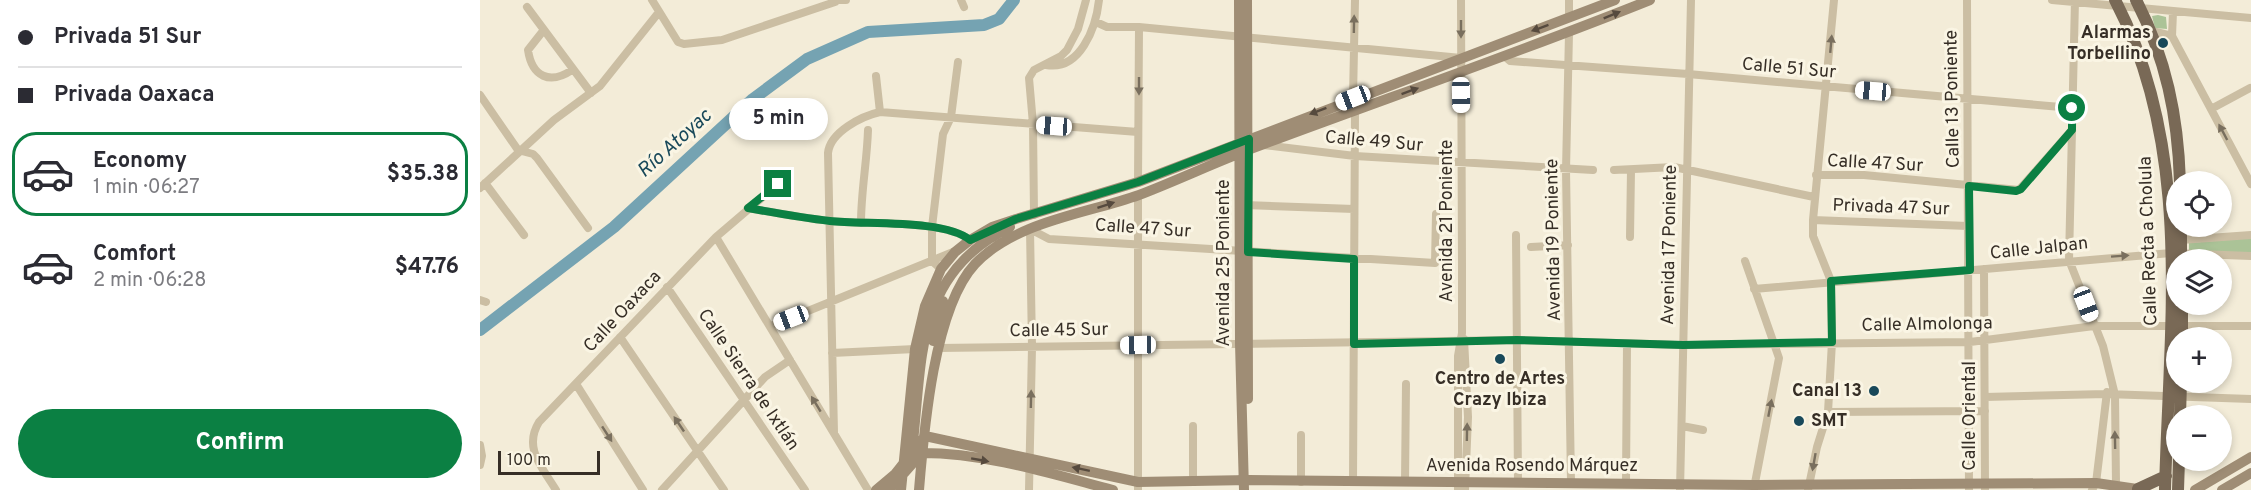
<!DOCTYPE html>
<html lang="en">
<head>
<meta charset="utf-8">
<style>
  :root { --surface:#fff; --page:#f2f2f3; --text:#2b2b33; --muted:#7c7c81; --line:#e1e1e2; --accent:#0b8043 }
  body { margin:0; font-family:Overpass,sans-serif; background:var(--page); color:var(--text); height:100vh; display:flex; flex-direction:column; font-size:22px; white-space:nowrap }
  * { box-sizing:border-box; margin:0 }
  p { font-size:20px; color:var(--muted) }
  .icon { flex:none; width:33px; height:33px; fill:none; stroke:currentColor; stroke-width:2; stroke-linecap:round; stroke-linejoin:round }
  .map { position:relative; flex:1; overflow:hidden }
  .details { display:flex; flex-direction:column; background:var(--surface); width:480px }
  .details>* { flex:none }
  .banner { display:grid; align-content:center; height:132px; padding:0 18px; background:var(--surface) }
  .fabs { position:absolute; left:1686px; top:171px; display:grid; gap:12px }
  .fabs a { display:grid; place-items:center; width:66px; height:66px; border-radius:50%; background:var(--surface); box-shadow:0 3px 9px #0003; font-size:30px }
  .scale { position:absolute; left:18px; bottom:15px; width:102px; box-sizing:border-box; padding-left:6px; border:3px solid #362e26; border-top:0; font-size:16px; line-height:21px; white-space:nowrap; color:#362e26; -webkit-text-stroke:4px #faf5e4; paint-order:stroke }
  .end { position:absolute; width:27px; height:27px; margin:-14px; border:8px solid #0b8043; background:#fff; box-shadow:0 0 0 3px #fff }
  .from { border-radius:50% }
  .bubble { position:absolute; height:42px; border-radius:21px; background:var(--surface); box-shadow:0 3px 9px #0003; font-size:20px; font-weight:700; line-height:42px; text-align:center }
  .car { position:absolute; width:18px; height:36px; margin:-18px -9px; border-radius:8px; box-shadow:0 0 4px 2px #0007; background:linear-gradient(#fff 24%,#345 0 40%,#fff 0 76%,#345 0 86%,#fff 0) }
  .banner b { display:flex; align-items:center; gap:21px; height:57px; font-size:22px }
  .banner b+b { border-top:2px solid var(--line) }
  .banner i { width:15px; height:15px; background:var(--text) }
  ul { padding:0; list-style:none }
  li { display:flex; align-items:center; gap:18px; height:84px; margin:0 12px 9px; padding:0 6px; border:3px solid transparent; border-radius:24px }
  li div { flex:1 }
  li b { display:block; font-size:22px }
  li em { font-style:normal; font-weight:700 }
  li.on { border-color:var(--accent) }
  li>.icon { width:54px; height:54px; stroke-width:1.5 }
  .button { display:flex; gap:12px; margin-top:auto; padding:12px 18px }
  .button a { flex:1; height:69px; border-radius:36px; background:var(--accent); color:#fff; font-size:24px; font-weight:700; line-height:69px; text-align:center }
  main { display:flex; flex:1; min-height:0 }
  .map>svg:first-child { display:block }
  .green { fill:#abc397 }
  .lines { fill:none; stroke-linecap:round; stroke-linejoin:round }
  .river { stroke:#75a3b2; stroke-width:12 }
  .street { stroke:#cbbea3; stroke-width:8 }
  .secondary { stroke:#9f8d75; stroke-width:10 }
  .primary { stroke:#796956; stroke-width:12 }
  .oneway { fill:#564a3e }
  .oneway2 { fill:#796f5e }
  .route { stroke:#0b8043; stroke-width:8 }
  .poi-dot { fill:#19495a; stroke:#faf5e4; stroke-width:2 }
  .labels { text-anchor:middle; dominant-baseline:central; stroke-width:6; stroke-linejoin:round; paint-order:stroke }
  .poi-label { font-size:18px; font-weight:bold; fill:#362e26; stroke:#faf5e4; text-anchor:end }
  .street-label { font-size:18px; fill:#362e26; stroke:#faf5e4 }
  .water-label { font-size:20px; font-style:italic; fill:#19495a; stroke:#faf5e4 }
</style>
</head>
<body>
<main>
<section class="details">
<div class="banner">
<b><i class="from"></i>Privada 51 Sur</b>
<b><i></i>Privada Oaxaca</b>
</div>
<ul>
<li class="on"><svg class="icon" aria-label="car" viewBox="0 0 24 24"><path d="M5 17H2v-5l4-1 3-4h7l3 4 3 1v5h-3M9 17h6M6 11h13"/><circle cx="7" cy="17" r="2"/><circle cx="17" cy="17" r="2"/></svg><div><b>Economy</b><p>1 min · 06:27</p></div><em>$35.38</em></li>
<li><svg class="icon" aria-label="car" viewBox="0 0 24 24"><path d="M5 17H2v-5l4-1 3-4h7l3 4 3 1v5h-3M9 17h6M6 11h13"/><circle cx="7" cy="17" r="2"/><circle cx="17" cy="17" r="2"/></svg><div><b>Comfort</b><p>2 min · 06:28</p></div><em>$47.76</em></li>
</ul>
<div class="button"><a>Confirm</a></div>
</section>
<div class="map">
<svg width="1771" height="490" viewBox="0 0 1771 490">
  <rect width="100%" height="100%" fill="#f3ecd8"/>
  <path class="green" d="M 1678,15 L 1686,17 L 1687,29 L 1675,28 L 1672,16 Z
    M 1771,238 L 1771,253 L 1709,252 L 1709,243 Z"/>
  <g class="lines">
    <path class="river" d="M 0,330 L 134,227 L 273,99 L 327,59 L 388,32 L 504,25 L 519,19 L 534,0"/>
    <path class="street" d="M 172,0 L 198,42 L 204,44 L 242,40 L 355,2
      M 354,0 L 366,0
      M 481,0 L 484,7
      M 1089,0 L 1089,18
      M 1487,0 L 1489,490
      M 1572,0 L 1771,18
      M 1595,0 L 1589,260 L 1623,346 L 1635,395 L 1636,485
      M 47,7 L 111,93
      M 616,22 L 627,27 L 659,27 L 981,58
      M 63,31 L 48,50 C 52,77 70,85 92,70
      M 1089,33 L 1086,170 L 1091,482
      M 1692,36 L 1771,184
      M 1692,36 L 1693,12
      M 1653,38 L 1672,31 L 1692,36
      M 1024,56 L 1030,61 L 1208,74 L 1592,108
      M 566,65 C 600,71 616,28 619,0
      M 396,76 L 400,112
      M 0,95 L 38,150 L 53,154 L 57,158 L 108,228
      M 873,98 L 875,0
      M 1731,109 L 1770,88
      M 783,145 L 875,156 L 1113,170
      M 1134,170 L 1194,167 L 1334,197
      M 1336,175 L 1384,175 L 1539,190 L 1592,130
      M 658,182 L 659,27
      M 5,183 L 44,235
      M 0,188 L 74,120 L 120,86 L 179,12
      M 765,205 L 874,209
      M 268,208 C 295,213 323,218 350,221 C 385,225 464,219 490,240
      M 554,215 L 553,124 L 549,78 L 554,70 L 581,56 L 587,50 L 598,29 L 606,0
      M 1333,220 L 1488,226
      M 381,223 C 381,191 387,162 388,130
      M 550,229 L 569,239 L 955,263 L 956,214
      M 1036,235 L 1038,482
      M 236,237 L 388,490
      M 1150,237 L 1151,170
      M 1701,240 L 1771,235
      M 1051,247 L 1088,245
      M 1265,261 L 1299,358 L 1274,488
      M 461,269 L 452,261 L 452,227 L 463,134 L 471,117 L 478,62
      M 1504,269 L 1505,490
      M 187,287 L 325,490
      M 1274,289 L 1691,253 L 1771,256
      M 0,300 L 6,302
      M 291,326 L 473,252
      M 140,337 L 244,490
      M 984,339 L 988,417 L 985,490
      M 458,348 L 1037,340 L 1203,345 L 1490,342 L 1614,326 L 1771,326
      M 352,353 L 435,349
      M 96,384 L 163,490
      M 1505,397 L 1626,394 L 1771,399
      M 1348,412 L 1505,411
      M 713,426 L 713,482
      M 1202,426 L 1223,430
      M 354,433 L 348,153 C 350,132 382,116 400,112 L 658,132
      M 0,445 L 2,456 L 0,465
      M 821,482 L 821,435
      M 873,482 L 875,111
      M 925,482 L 926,384
      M 1146,482 L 1147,344
      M 76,490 C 62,467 43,448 59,422 L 236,237 L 298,184
      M 182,490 L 285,377 L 310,360
      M 549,490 L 552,347 L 550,229
      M 658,490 L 658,195
      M 978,490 L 978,356 L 982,333 L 982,267 L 981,0
      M 1200,490 L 1211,0
      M 1328,490 L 1337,447 L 1348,412 L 1352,342 L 1351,281 L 1333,236 L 1333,220 L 1354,0
      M 1612,490 L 1616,483 L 1627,392"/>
    <path class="secondary" d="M 759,0 L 760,343 L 764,490
      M 767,0 L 768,399
      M 453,341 L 463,301
      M 432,451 C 443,358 434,274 530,227
      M 442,453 C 506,453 572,474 633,490
      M 396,490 L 415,474 L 445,436 L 658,482 L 769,480 L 1275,485 L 1616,483 L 1664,490
      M 409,490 L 442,453
      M 421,490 L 435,349 L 445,306 L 461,269 L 475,252 L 490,240 L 512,227 L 536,219 L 658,182 L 1135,0
      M 439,490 C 444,429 454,308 495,264 C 536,221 606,214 659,195 C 701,179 742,159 784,144 C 913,96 1043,51 1170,0
      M 1715,490 L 1771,457
      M 1742,490 L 1771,473"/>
    <path class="primary" d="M 1635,0 C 1714,151 1689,326 1685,490
      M 1656,0 C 1686,58 1698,116 1700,182
      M 1701,226 L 1701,260
      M 1702,338 L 1702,304
      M 1700,416 L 1701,382
      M 1658,489 L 1686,476
      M 1698,490 L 1699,460"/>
  </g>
  <defs><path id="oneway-solid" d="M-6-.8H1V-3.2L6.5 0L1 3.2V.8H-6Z" transform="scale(1.5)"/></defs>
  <g class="oneway">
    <use href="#oneway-solid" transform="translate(1132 15) rotate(-22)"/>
    <use href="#oneway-solid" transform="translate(1060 28) rotate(160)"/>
    <use href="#oneway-solid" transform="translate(930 91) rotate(-20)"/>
    <use href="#oneway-solid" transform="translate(838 111) rotate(159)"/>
    <use href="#oneway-solid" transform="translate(626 205) rotate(-18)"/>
    <use href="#oneway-solid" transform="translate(500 460) rotate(10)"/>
    <use href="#oneway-solid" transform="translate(601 469) rotate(-168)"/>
  </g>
  <g class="oneway2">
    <use href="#oneway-solid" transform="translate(874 24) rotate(-89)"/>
    <use href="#oneway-solid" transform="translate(981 29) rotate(90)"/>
    <use href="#oneway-solid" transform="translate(1351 44) rotate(-85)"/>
    <use href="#oneway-solid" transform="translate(659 86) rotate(90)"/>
    <use href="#oneway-solid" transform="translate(1743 132) rotate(-118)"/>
    <use href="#oneway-solid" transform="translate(1640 256) rotate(-4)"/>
    <use href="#oneway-solid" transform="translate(551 399) rotate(-89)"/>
    <use href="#oneway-solid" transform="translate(336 404) rotate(-121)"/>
    <use href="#oneway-solid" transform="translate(1290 408) rotate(-79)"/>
    <use href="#oneway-solid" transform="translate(199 424) rotate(-124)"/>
    <use href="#oneway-solid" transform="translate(987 432) rotate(-89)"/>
    <use href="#oneway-solid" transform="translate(127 434) rotate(57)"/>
    <use href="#oneway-solid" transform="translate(1635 440) rotate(-91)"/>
    <use href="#oneway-solid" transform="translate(1334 462) rotate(100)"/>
  </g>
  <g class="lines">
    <path class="route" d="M 298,184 L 268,208 C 295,213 323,218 350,221 C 385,225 465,219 490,240 L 536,219 L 658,182 L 769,139 L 768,252 L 874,259 L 874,344 L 1037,340 L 1203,345 L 1352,342 L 1351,281 L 1490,270 L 1489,186 L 1536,191 L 1541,189 L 1592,130 L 1592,108"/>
  </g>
  <g class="poi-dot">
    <circle cx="1683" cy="43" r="6"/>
    <circle cx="1020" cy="359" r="6"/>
    <circle cx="1394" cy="391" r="6"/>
    <circle cx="1319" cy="421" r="6"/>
  </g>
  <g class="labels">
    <g class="poi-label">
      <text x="1671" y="33">Alarmas<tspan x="1671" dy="21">Torbellino</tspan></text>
      <text x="1020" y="379" text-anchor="middle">Centro de Artes<tspan x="1020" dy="21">Crazy Ibiza</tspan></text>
      <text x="1382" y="391">Canal 13</text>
      <text x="1331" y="421" text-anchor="start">SMT</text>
    </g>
    <g class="street-label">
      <text transform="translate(1309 69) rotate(5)">Calle 51 Sur</text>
      <text transform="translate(1473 99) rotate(-91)">Calle 13 Poniente</text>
      <text transform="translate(894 142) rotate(5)">Calle 49 Sur</text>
      <text transform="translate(1395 164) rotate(3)">Calle 47 Sur</text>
      <text transform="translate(1411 208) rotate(2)">Privada 47 Sur</text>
      <text transform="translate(967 221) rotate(-90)">Avenida 21 Poniente</text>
      <text transform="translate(663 229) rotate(4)">Calle 47 Sur</text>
      <text transform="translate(1074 240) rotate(-91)">Avenida 19 Poniente</text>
      <text transform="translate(1669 241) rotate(-92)">Calle Recta a Cholula</text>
      <text transform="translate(1190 245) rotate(-89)">Avenida 17 Poniente</text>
      <text transform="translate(1559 249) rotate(-6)">Calle Jalpan</text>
      <text transform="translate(744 263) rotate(-90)">Avenida 25 Poniente</text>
      <text transform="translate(143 312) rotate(-47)">Calle Oaxaca</text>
      <text transform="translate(1447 325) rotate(-1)">Calle Almolonga</text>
      <text transform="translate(579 331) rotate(-1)">Calle 45 Sur</text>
      <text transform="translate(268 380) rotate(56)">Calle Sierra de Ixtlán</text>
      <text transform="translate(1490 416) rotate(-90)">Calle Oriental</text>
      <text x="1052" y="466">Avenida Rosendo Márquez</text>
    </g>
    <g class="water-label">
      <text transform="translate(195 144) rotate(-42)">Río Atoyac</text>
    </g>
  </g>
</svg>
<div class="fabs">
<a><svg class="icon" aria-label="locate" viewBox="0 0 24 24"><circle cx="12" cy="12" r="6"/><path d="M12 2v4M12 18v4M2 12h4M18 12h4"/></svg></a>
<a><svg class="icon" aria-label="layers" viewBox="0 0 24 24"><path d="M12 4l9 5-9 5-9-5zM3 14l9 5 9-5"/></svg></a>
<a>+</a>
<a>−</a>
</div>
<div class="scale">100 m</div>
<i class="end from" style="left:1592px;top:108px"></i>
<i class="end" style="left:298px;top:184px"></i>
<div class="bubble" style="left:249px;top:98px;width:99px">5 min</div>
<i class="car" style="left:1393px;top:91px;rotate:275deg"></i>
<i class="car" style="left:981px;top:95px;rotate:179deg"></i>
<i class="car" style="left:873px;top:98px;rotate:249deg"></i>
<i class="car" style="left:574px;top:126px;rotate:274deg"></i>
<i class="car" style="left:1606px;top:304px;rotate:159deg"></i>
<i class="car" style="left:311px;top:318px;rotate:249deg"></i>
<i class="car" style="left:658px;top:345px;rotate:269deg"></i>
</div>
</main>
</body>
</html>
